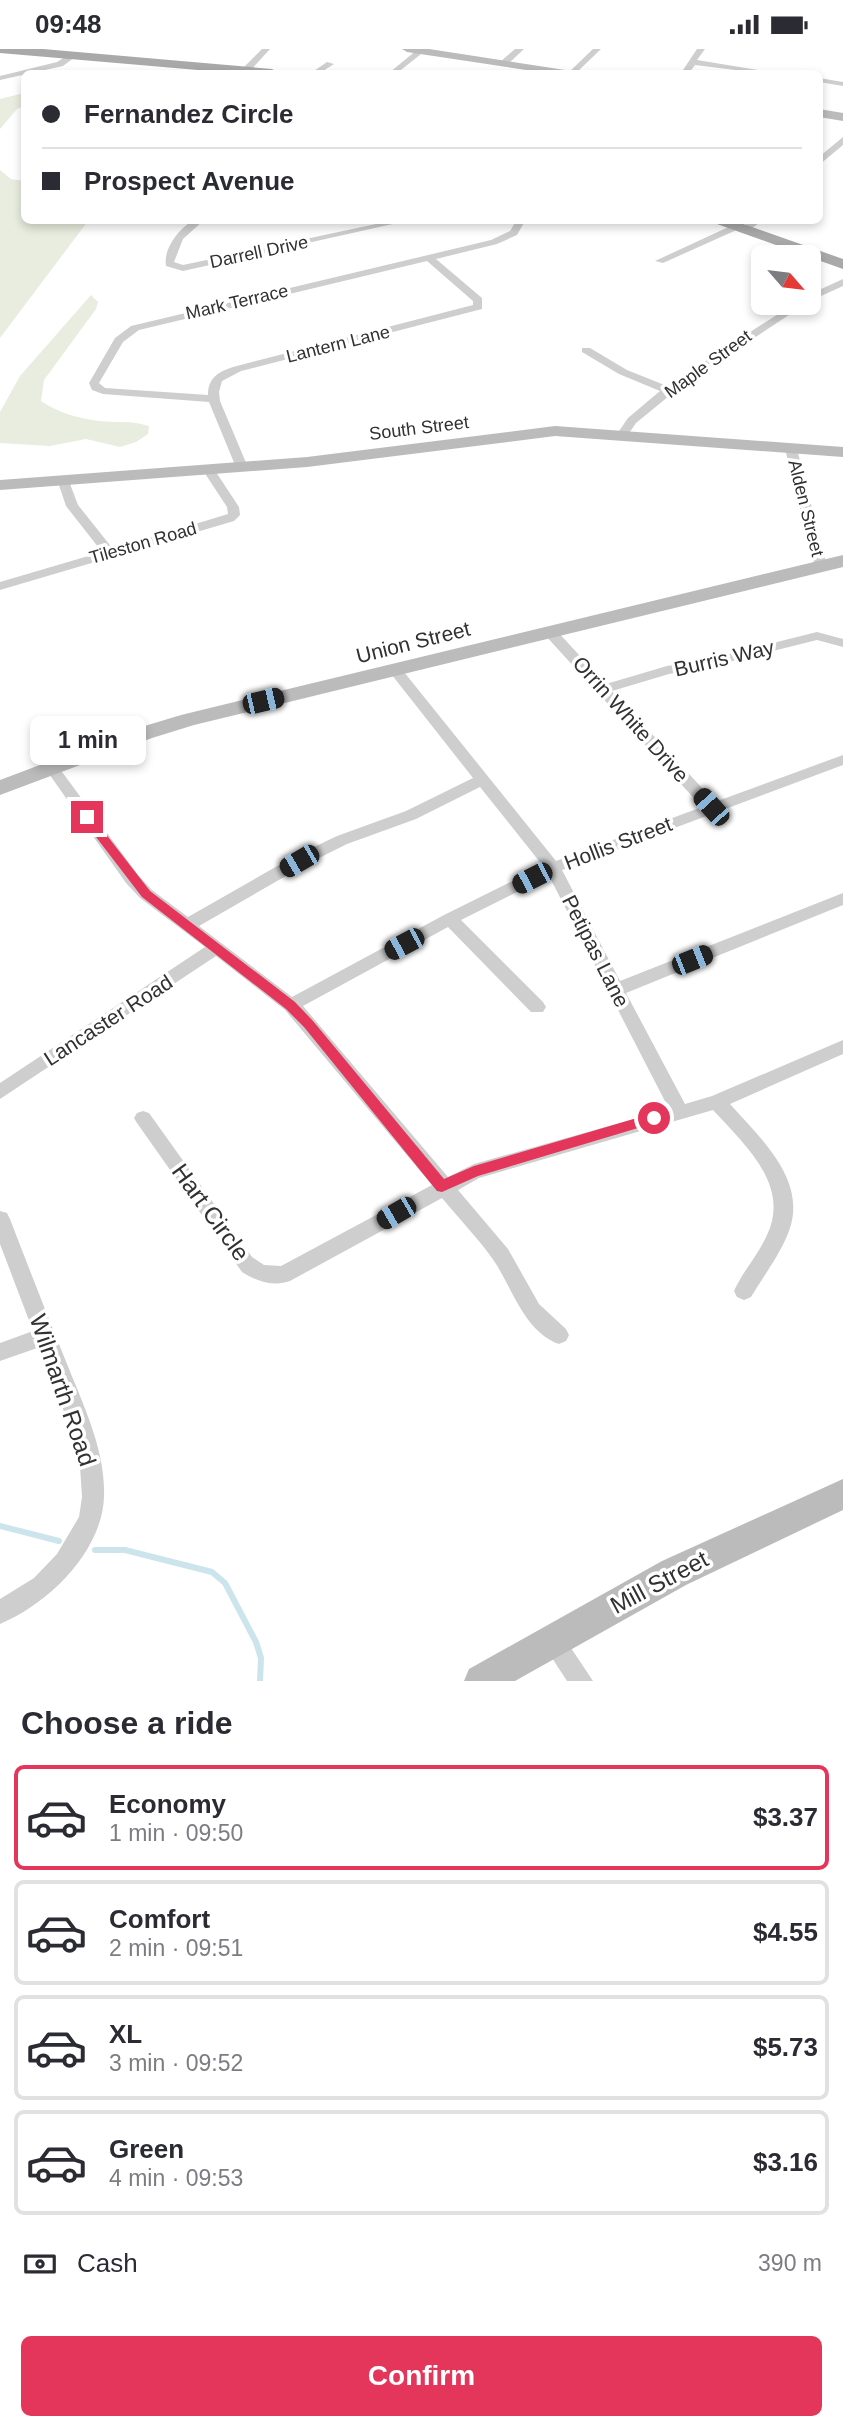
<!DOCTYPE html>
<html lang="en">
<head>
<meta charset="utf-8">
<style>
  :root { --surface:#fff; --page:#f2f2f3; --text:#2b2b33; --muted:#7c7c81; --line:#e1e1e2; --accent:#e4365a }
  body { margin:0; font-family:Arial,sans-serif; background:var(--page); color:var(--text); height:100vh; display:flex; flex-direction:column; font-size:26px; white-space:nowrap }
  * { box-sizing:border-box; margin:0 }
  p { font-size:23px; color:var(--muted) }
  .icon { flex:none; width:38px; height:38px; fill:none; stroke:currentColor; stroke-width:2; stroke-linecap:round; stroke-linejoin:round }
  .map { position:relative; height:1632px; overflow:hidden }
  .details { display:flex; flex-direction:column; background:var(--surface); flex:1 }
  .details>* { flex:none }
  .guide { position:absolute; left:21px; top:21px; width:802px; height:154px; border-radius:10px; box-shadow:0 4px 10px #0003; display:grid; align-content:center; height:154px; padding:0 21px; background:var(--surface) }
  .needle { width:46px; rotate:118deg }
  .controls { position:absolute; left:751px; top:196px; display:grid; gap:14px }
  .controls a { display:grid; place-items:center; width:70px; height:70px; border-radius:10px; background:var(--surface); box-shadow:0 4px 10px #0003; font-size:35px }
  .end { position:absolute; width:32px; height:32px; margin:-16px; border:9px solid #e4365a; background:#fff; box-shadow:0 0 0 4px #fff }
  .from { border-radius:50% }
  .bubble { position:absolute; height:49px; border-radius:10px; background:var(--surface); box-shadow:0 4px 10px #0003; font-size:23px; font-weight:800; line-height:49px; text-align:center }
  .car { position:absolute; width:21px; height:42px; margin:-21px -10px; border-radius:9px; box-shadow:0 0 5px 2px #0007; background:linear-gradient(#222 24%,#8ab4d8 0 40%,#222 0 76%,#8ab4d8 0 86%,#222 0) }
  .guide b { display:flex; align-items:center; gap:24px; height:66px; font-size:26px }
  .guide b+b { border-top:2px solid var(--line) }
  .guide i { width:18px; height:18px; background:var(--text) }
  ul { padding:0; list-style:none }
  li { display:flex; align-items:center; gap:21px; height:105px; margin:0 14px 10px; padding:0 7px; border:4px solid var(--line); border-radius:10px }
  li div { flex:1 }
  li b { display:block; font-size:26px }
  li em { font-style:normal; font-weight:800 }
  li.current { border-color:var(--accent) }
  li>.icon { width:63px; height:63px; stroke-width:1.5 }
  h2 { padding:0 21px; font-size:32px; line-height:84px }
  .pay { display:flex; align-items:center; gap:18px; height:77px; padding:0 21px; font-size:26px }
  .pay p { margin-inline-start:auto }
  .primary-button { display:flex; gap:14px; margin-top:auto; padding:14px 21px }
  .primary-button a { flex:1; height:80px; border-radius:10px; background:var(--accent); color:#fff; font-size:28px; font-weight:800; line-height:80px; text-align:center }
  .status { display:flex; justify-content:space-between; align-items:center; height:49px; padding:0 35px; background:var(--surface); direction:ltr }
  .status svg { height:19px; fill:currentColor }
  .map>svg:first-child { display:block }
  .green { fill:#e8eddf }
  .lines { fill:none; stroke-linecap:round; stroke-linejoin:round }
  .stream { stroke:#cce4ec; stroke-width:6 }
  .street { fill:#cecece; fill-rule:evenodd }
  .secondary { fill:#bbb; fill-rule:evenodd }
  .primary { fill:#a9a9a9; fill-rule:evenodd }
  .route { fill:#e4365a }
  .labels { text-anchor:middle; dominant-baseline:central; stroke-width:7; stroke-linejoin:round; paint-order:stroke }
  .far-street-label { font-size:18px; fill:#313131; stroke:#fff }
  .street-label { font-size:21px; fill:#313131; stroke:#fff }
  .near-street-label { font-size:24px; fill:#313131; stroke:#fff }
</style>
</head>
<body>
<div class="status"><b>09:48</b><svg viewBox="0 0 49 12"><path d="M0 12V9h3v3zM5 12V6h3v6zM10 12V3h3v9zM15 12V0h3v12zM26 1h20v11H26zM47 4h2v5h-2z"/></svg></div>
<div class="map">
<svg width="843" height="1632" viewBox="0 0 843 1632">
  <rect width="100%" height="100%" fill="#fff"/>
  <path class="green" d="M 24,44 L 24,57 L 17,60 L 0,80 L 0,50 Z
    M 0,121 L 11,130 L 24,132 L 24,172 L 88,172 L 0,289 Z
    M 91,246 L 98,253 L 96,260 L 44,331 L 41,352 C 59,364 77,369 99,372 C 117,374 131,371 149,377 L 148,385 L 136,393 L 120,398 L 86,390 L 50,397 L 0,394 L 0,363 L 20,327 Z"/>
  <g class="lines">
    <path class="stream" d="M 0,1477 L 59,1492
      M 95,1501 L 125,1501 L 212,1523 L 225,1534 L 256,1593 L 261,1609 L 260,1632"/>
    <path class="street" d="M 262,0 L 270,0 L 249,23 L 243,23 L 243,19 Z
      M 418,0 L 425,2 L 397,24 L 389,24 Z
      M 515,0 L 524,0 L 506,17 L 500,17 L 500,13 Z
      M 593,0 L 601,0 L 576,24 L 568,24 Z
      M 697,0 L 705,0 L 697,11 L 777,24 L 760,24 L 695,16 L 689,24 L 681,24 Z
      M 68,6 L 75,8 L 63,17 L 0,31 L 0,27 L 57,13 Z
      M 327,13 L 334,15 L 320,24 L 311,24 Z
      M 819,29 L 843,33 L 843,37 L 819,33 Z
      M 843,88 L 843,96 L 819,116 L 819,108 Z
      M 192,172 L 203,172 L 183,190 L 174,213 L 183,216 L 390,172 L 406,172 L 183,222 L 166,217 C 163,200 178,181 192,172 Z
      M 516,172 L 525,172 L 517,186 L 497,195 L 436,210 L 482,249 L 482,260 L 241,322 L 222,332 L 219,343 L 220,352 L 247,416 L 245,418 L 241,420 L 235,416 L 209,353 L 103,345 L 92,341 L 89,334 L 115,289 L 131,277 L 491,191 L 510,182 ZM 427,212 L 473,252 L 473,256 L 233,318 C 218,323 208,329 208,346 L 105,339 L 99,334 L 123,293 L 139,281 Z
      M 751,172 L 762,172 L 748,182 L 742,182 L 741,179 L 663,214 L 655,212 L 735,175 L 741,175 L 742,178 Z
      M 843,230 L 843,237 L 808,253 L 808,246 Z
      M 795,254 L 807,254 L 680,338 L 636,374 L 627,387 L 619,387 L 617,385 L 628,369 L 660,342 L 619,325 L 582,303 L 582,299 L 590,299 L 627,321 L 667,337 Z
      M 791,397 L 797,400 L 827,518 L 826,521 L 816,521 L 815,518 L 785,400 Z
      M 208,416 L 212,417 L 239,458 L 240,466 L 234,472 L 0,541 L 0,533 L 102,503 L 66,457 L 57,430 L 59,427 L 67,427 L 78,456 L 113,500 L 228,465 L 227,458 L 202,420 Z
      M 550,579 L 555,580 L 606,635 L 667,617 L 717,608 L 817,583 L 843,590 L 843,598 L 817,591 L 717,616 L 669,625 L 612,642 L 715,753 L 843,706 L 843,716 L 562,821 L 620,932 L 843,844 L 843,856 L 626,944 L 685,1055 L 712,1047 L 843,991 L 843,1005 L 730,1055 C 760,1089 808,1131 789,1182 C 780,1206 764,1226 751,1248 L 744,1251 L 737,1248 L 734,1242 C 743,1222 758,1206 767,1186 C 791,1136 744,1095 713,1061 L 479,1129 L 458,1141 L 508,1200 L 539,1255 L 566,1280 L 569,1286 L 566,1292 L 559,1295 C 524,1282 513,1240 494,1212 C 479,1190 459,1170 442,1149 L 290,1232 C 274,1238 256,1232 242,1223 L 137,1074 L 134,1069 L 137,1064 L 143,1062 L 149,1064 L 252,1208 L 264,1216 L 281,1217 L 432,1136 L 285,961 L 216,907 L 0,1050 L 0,1034 L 205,898 L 140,849 L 126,834 L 47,722 L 45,719 L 47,716 L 57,716 L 138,826 L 152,841 L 188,868 L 293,808 L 337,787 L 406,762 L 473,729 L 388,621 L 395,617 L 400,618 L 556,812 L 702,758 L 545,586 L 543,583 ZM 480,738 L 543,817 L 444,866 L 292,948 L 199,877 L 305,816 L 347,795 L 416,770 ZM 549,827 L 669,1060 L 474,1115 L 448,1128 L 303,957 L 448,878 L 531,963 L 543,963 L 546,958 L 543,953 L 461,871 Z
      M 0,1162 L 7,1164 L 10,1170 C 28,1217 46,1263 65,1310 C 82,1353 106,1401 104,1448 C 102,1503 48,1555 0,1575 L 0,1550 L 34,1529 L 57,1505 L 79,1468 L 82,1448 L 80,1417 L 66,1368 L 40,1298 L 0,1312 L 0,1294 L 33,1282 L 0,1195 Z
      M 553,1580 L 561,1584 L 593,1632 L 567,1632 L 541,1592 L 545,1584 Z"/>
    <path class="secondary" d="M 402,0 L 429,0 L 565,21 L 571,24 L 546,24 L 407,3 Z
      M 819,60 L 843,64 L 843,72 L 819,68 Z
      M 555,377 L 843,398 L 843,408 L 555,387 L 307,418 L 0,441 L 0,431 L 307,408 Z
      M 843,506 L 843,518 L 194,676 L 152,689 L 0,746 L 0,731 L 138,679 L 181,666 Z
      M 843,1430 L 843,1461 L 686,1536 L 515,1632 L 464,1632 L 469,1620 L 662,1512 Z"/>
    <path class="primary" d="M 0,0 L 43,0 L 272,20 L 279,24 L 233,24 L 0,4 Z
      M 714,172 L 735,172 L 843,210 L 843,220 L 717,175 Z"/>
  </g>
  <path class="route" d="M 87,765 L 91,766 L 150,842 L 295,953 L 313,972 L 444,1130 L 474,1117 L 654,1064 L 660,1069 L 658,1073 L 478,1127 L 442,1143 L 437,1142 L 304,978 L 286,960 L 142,848 L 83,771 L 82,768 Z"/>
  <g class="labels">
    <g class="far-street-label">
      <text transform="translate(259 203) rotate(-12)">Darrell Drive</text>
      <text transform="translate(237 253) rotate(-13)">Mark Terrace</text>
      <text transform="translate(338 295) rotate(-14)">Lantern Lane</text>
      <text transform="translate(708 315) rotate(-36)">Maple Street</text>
      <text transform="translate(419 379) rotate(-7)">South Street</text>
      <text transform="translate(806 459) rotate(76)">Alden Street</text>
      <text transform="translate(143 494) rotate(-16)">Tileston Road</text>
    </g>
    <g class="street-label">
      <text transform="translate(413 593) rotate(-14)">Union Street</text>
      <text transform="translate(724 609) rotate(-13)">Burris Way</text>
      <text transform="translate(631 670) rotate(48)">Orrin White Drive</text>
      <text transform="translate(618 794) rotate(-21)">Hollis Street</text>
      <text transform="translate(596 902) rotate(63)">Petipas Lane</text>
      <text transform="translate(108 971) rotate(-33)">Lancaster Road</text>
    </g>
    <g class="near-street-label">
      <text transform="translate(211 1163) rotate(54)">Hart Circle</text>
      <text transform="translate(63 1341) rotate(71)">Wilmarth Road</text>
      <text transform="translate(659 1533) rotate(-28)">Mill Street</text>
    </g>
  </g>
</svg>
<div class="controls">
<a><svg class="needle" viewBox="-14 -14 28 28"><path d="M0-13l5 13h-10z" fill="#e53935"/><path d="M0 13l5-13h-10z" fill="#7c7c81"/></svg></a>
</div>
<i class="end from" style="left:654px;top:1069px"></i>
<i class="end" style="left:87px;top:768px"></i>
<div class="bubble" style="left:30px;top:667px;width:116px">1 min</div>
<i class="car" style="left:263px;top:652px;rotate:77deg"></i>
<i class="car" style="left:711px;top:758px;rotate:318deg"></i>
<i class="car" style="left:299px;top:812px;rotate:240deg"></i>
<i class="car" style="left:532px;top:829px;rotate:243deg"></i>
<i class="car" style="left:404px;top:895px;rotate:242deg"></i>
<i class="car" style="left:692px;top:911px;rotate:68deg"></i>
<i class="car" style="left:396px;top:1164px;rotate:240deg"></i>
<div class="guide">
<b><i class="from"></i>Fernandez Circle</b>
<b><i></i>Prospect Avenue</b>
</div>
</div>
<section class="details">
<h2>Choose a ride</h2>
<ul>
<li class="current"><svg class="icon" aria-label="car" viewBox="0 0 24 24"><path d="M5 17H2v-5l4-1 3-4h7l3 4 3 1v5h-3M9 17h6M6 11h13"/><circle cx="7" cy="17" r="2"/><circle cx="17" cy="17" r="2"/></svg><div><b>Economy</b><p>1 min · 09:50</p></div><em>$3.37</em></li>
<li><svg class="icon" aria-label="car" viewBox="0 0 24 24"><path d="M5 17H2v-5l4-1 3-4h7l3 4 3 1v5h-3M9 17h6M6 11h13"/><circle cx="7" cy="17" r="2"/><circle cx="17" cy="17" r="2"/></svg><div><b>Comfort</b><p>2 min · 09:51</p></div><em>$4.55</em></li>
<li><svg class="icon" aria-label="car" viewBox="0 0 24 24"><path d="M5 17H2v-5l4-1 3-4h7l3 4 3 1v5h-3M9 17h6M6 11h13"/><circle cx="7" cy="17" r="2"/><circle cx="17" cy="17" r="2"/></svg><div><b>XL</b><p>3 min · 09:52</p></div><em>$5.73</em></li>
<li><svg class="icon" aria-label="car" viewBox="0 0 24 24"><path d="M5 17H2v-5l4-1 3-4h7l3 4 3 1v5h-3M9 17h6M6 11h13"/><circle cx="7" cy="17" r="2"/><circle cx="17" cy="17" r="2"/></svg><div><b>Green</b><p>4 min · 09:53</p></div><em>$3.16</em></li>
</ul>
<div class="pay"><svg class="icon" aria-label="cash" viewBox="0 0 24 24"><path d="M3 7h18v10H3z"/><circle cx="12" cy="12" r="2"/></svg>Cash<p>390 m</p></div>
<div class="primary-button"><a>Confirm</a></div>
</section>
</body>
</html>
